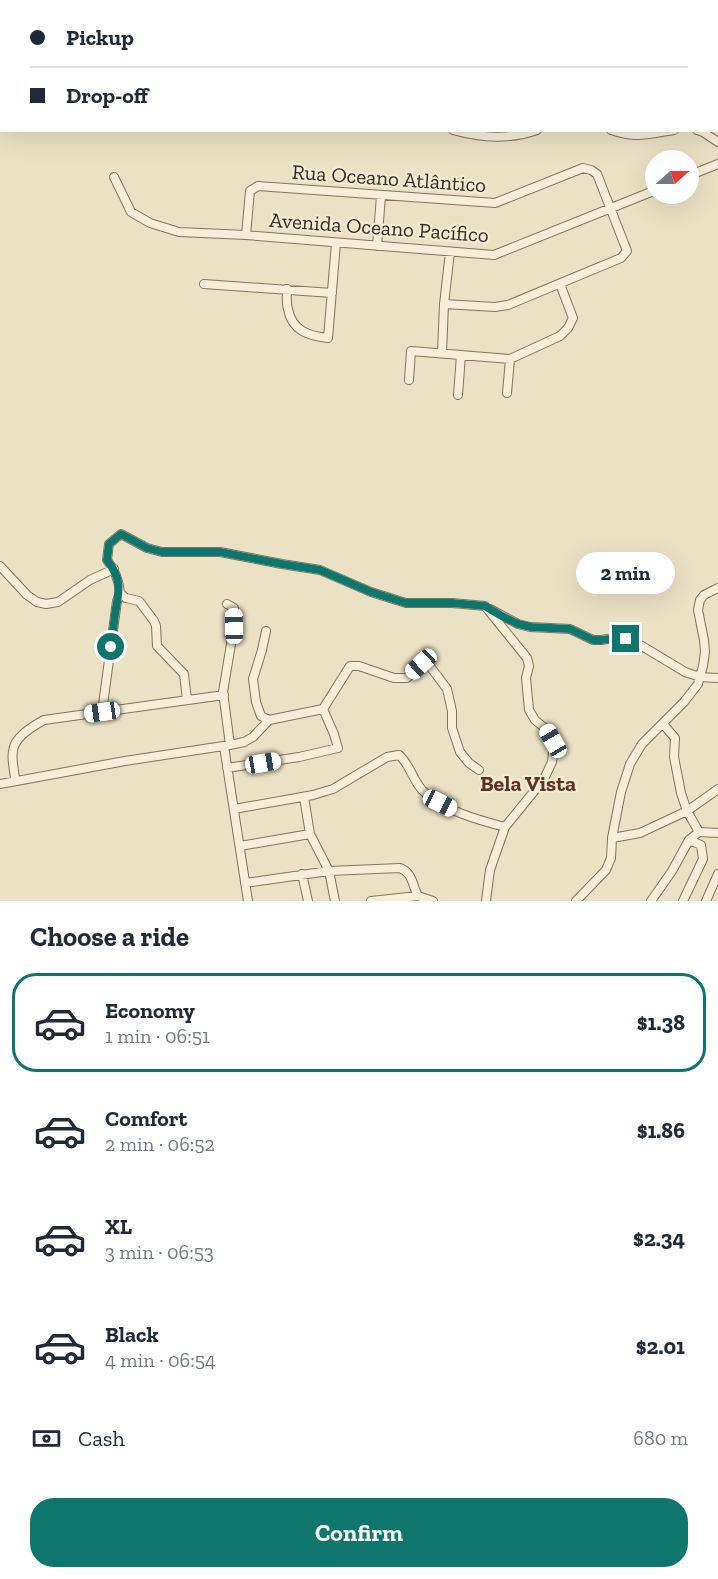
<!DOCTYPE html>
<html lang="en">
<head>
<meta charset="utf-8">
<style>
  :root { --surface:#fff; --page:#f2f2f3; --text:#1f2937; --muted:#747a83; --line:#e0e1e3; --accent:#0f766e }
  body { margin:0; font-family:"Zilla Slab",serif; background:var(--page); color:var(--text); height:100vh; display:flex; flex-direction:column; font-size:22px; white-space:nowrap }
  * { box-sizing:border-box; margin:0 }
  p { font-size:20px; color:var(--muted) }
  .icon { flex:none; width:33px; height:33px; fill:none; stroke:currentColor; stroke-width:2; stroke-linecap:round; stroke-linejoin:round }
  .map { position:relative; height:901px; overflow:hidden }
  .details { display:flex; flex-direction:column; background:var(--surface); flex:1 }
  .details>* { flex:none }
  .top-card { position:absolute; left:0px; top:0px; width:718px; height:132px; box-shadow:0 6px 24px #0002; display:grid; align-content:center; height:132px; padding:0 30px; background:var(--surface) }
  .needle { width:39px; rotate:69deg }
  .controls { position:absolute; left:645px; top:150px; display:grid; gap:12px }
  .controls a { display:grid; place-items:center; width:54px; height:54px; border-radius:50%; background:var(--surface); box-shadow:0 6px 24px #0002; font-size:30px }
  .end { position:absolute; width:27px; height:27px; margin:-14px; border:8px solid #0f766e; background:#fff; box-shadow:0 0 0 3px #fff }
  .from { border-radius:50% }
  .bubble { position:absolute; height:42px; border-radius:21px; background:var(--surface); box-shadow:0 6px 24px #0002; font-size:20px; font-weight:700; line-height:42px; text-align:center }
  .car { position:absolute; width:18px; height:36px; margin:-18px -9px; border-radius:8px; box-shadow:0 0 4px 2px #0007; background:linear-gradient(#fff 24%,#345 0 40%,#fff 0 76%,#345 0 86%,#fff 0) }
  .top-card b { display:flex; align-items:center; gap:21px; height:57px; font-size:22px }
  .top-card b+b { border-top:2px solid var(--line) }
  .top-card i { width:15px; height:15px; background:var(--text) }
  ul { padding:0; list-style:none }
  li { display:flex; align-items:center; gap:18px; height:99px; margin:0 12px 9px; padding:0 18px; border:3px solid transparent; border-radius:24px }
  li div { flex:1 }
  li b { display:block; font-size:22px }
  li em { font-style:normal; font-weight:700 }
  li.on { border-color:var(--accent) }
  li>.icon { width:54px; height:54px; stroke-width:1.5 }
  h2 { padding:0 30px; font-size:27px; line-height:72px }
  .pay { display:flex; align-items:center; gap:15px; height:66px; padding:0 30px; font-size:22px }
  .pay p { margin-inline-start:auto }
  .cta { display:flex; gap:12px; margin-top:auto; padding:12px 30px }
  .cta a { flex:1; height:69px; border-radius:24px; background:var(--accent); color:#fff; font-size:24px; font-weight:700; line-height:69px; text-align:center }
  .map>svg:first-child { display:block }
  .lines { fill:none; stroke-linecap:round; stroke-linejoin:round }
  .minor-casing { stroke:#84735c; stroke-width:10 }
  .minor { stroke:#f6eed7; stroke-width:8 }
  .route { stroke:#0f766e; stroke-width:8 }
  .labels { text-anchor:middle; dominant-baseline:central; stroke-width:4.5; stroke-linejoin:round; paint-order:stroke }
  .street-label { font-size:21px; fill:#352b1f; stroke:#f3ebd3 }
  .neighbourhood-label { font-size:22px; font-weight:bold; fill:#5f3121; stroke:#f3ebd3 }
</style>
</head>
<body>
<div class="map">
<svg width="718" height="901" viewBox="0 0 718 901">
  <rect width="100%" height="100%" fill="#ebe1c4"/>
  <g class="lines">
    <defs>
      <path id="minor" d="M 0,69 L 2,69
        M 453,130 C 481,138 509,140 537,130
        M 611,130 C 638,139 647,134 674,130
        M 697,130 L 703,132 L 718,142
        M 688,176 L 718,164
        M 114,177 L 131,212 L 150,223 L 179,232 L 246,235 L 494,255 L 656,190
        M 246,235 L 250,191 L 258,186 L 495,203 L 583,168 L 591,170 L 597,174 L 627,251 L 621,258 L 508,305 L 495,307 L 444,304
        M 377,246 L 381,196
        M 204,284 L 332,293
        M 287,289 C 287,296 286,303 288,309 C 292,331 309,336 328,338 L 336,243
        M 442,353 L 444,304 L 450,252
        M 409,380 L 411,351 L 510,359 L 560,336 L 568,328 L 573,318 L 560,284
        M 507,393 L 510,359
        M 458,395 L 461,355
        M 0,566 L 27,595 L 37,602 L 46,604 L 58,602 L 90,580 L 114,569
        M 490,609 L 518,624 L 530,627 L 570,629 L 593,640 L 601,640 L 619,637 L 626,639 L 642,646 L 685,672 L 700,677 L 718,678
        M 266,631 L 262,650 L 253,679 L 256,702 L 261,716 L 269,720
        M 187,700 L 184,674 L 157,646 L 156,626 L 154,621 L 139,601 L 126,598 L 120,593 C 119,580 115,570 107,560 L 109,544 L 121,534 L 147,548 L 162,552 L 220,552 L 282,564 L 320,570 L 371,592 L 406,603 L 452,603 L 485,606 L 527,658 L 529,666 L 526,678 L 529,710 L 535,720 L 546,729 L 554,744 L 552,762 L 544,779 L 505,827 L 490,870 L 486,901
        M 102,712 L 117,601 L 120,593
        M 663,724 L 675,738 L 674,757 L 681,793 L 687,811 L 699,832
        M 230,745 L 244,742 L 253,737 L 269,720 L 323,709 L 350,666 L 359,666 L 394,678 L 407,678 L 421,664 L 429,665 L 447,689 L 452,711 L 452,728 L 460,752 L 469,763 L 479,770
        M 224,746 L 248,901
        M 227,768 L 299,757 L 338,748 L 334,734 L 323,709
        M 15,781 C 15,772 11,760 13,751 C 14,737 33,726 44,720 L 224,695
        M 0,784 L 125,761 L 230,745 L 223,692 L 234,626 L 234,608 L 227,604
        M 304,797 L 310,834 L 329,871 L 335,901
        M 234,809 L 313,795 L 333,789 L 387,757 L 399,755 C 409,763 413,780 422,790 C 442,810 478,820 505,827
        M 612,838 L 640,833 L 687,811 L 718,789
        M 240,846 L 310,834
        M 302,874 L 308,901
        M 245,883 L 329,871 L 400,868 C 413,873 412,885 418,896
        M 371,901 L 418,896 L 433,901
        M 576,901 L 606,870 L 611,858 L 612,838 L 621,792 L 630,764 L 642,744 L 684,702 L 698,684 L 703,666 L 705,652 L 704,640 L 698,610 L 700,600 L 704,595 L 718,588
        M 651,901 L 672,871 L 689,840 L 699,832 L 718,833
        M 683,901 L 703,859 L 701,845 L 689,840
        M 706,901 L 718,874"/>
    </defs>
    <use href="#minor" class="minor-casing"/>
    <use href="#minor" class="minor"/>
  </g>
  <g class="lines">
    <path class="route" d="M 111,647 C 112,636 114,625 115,614 C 119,590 123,581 107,560 L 109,544 L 121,534 L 147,548 L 162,552 L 220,552 L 282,564 L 320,570 L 371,592 L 406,603 L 452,603 L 485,606 L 500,615 L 518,624 L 531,627 L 570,629 L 593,640 L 601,640 L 619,638 L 626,639"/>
  </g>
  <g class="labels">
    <g class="street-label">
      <text transform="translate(389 178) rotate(4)">Rua Oceano Atlântico</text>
      <text transform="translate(379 227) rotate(4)">Avenida Oceano Pacífico</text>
    </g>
    <g class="neighbourhood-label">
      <text x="528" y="783">Bela Vista</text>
    </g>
  </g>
</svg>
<div class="controls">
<a><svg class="needle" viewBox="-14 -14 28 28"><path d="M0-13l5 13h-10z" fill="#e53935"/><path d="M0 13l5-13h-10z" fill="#747a83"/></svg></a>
</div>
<i class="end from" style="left:111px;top:647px"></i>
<i class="end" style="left:626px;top:639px"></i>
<div class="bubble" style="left:576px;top:552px;width:99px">2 min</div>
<i class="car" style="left:234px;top:626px;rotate:359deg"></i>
<i class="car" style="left:421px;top:664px;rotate:227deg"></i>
<i class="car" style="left:102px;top:712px;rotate:262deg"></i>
<i class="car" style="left:553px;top:741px;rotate:330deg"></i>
<i class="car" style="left:263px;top:763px;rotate:81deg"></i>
<i class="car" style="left:440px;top:803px;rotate:117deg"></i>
<div class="top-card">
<b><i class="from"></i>Pickup</b>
<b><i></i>Drop-off</b>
</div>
</div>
<section class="details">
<h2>Choose a ride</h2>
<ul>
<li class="on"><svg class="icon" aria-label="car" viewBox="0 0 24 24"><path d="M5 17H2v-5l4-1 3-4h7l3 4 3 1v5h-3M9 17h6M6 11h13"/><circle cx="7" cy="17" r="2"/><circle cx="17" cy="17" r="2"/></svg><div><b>Economy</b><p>1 min · 06:51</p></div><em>$1.38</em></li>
<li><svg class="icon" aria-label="car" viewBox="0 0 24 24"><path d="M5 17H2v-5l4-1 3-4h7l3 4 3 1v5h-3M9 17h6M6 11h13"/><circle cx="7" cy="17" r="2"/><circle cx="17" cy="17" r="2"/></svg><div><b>Comfort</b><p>2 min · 06:52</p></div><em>$1.86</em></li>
<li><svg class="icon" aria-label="car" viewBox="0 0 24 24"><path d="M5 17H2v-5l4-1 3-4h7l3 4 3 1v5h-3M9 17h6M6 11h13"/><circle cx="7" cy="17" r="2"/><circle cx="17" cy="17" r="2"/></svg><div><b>XL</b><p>3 min · 06:53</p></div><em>$2.34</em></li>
<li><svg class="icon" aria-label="car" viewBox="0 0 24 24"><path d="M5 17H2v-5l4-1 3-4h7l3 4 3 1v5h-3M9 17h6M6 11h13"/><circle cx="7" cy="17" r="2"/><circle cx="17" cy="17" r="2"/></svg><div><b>Black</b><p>4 min · 06:54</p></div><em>$2.01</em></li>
</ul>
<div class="pay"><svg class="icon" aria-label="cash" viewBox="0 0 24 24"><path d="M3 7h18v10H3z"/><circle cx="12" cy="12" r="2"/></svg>Cash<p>680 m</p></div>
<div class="cta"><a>Confirm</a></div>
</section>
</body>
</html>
